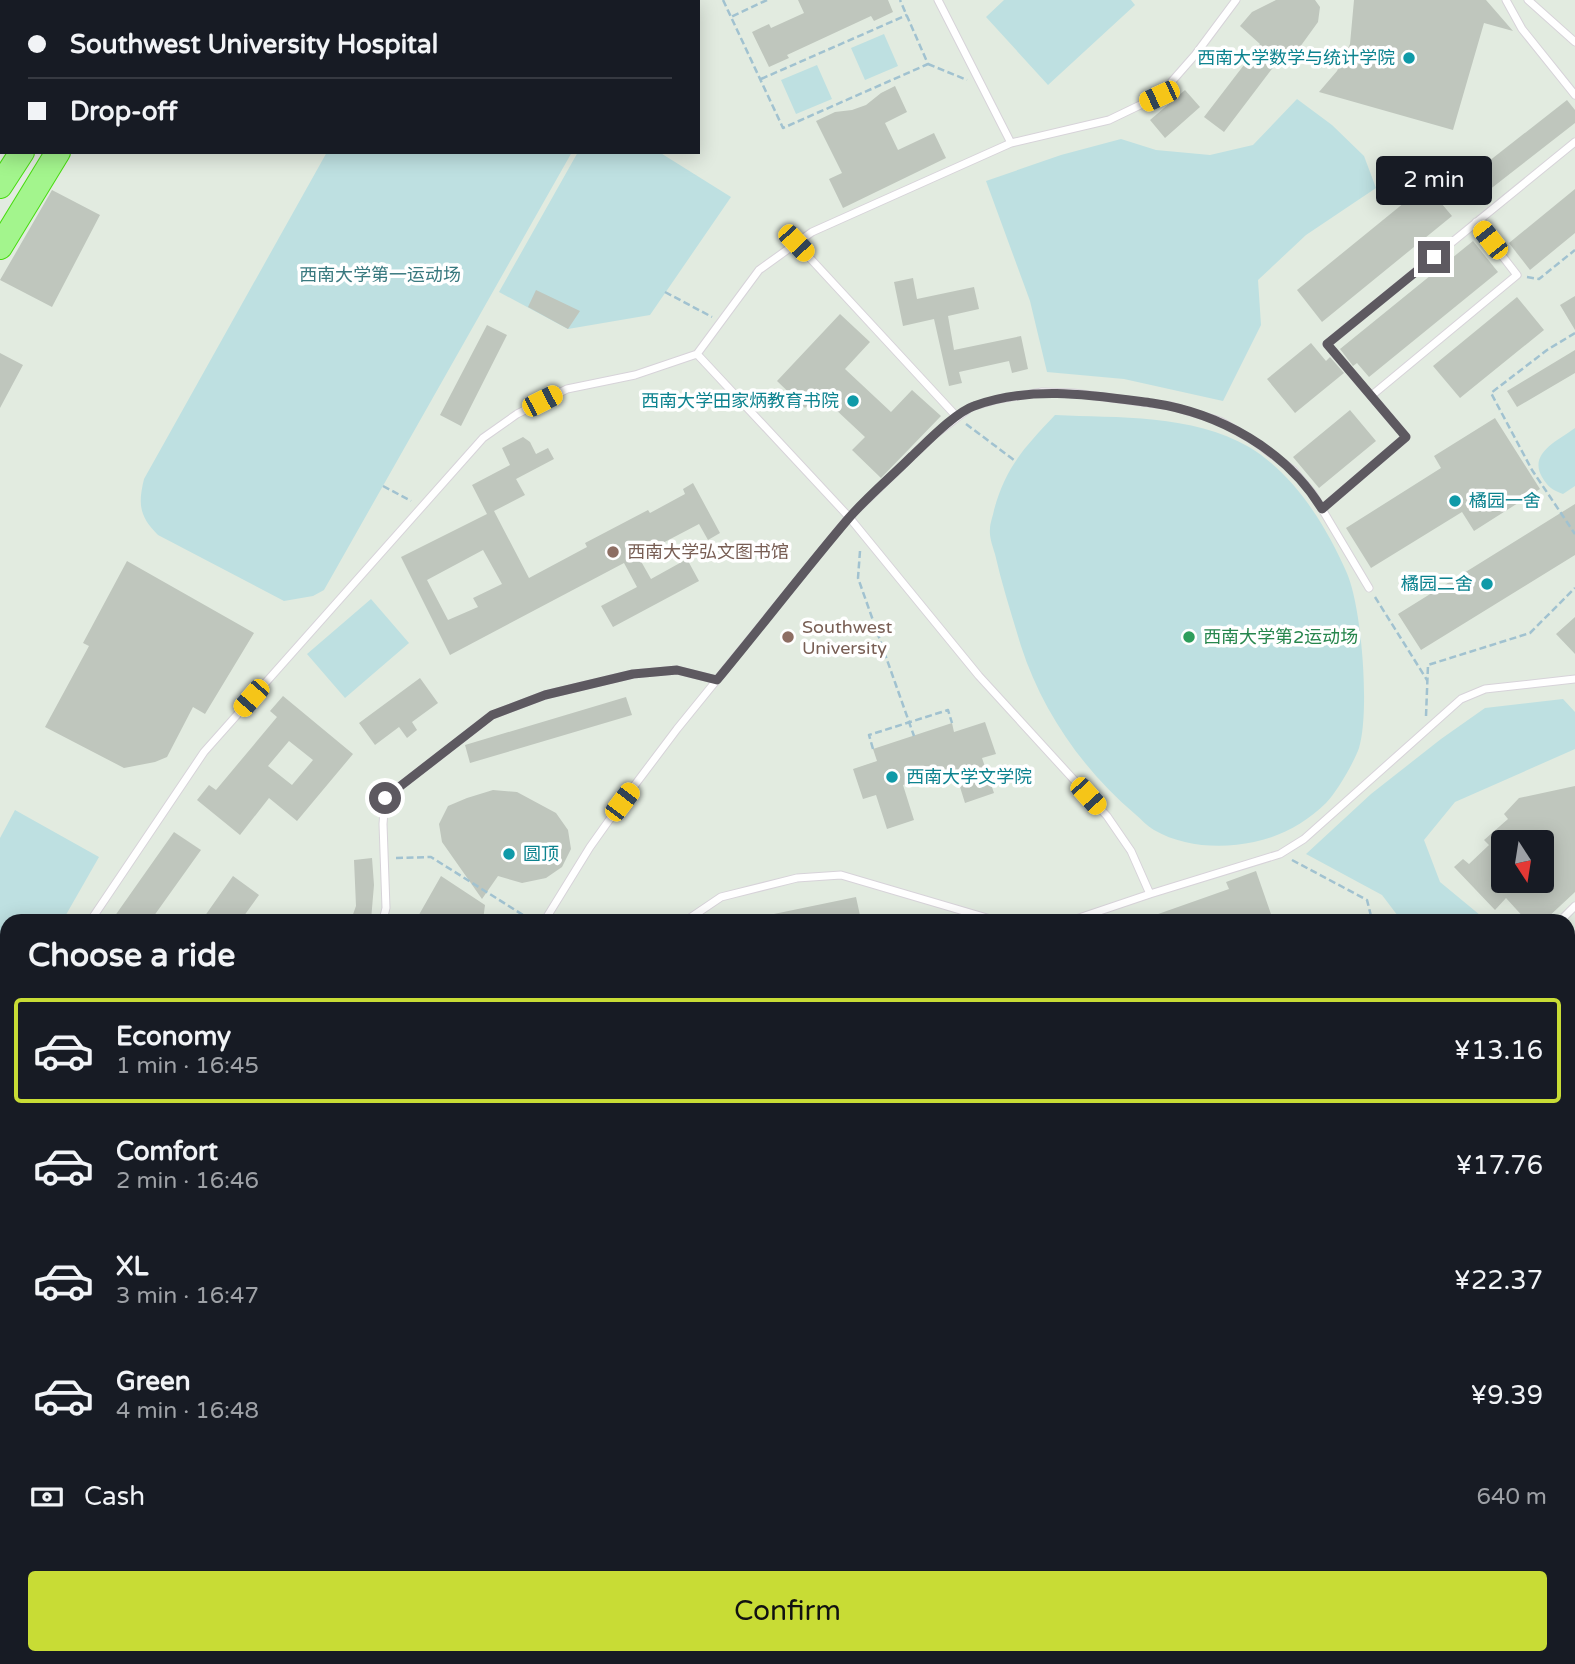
<!DOCTYPE html>
<html lang="en">
<head>
<meta charset="utf-8">
<style>
  :root { --surface:#171b24; --page:#242831; --text:#f1f3f6; --muted:#9ea1a6; --line:#363941; --accent:#c8dc35 }
  body { margin:0; font-family:"Varela Round","Noto Sans SC",sans-serif; background:var(--page); color:var(--text); height:100vh; display:flex; flex-direction:column; font-size:26px; white-space:nowrap }
  * { box-sizing:border-box; margin:0 }
  p { font-size:23px; color:var(--muted) }
  .icon { flex:none; width:38px; height:38px; fill:none; stroke:currentColor; stroke-width:2; stroke-linecap:round; stroke-linejoin:round }
  .map { position:relative; flex:1; overflow:hidden }
  .panel { position:absolute; left:0px; top:914px; width:1575px; height:751px; display:flex; flex-direction:column; background:var(--surface); border-radius:21px 21px 0 0; box-shadow:0 4px 18px #0003 }
  .panel>* { flex:none }
  .hud { position:absolute; left:0px; top:0px; width:700px; height:154px; box-shadow:0 4px 18px #0003; display:grid; align-content:center; height:154px; padding:0 28px; background:var(--surface) }
  .needle { width:46px; rotate:168deg }
  .tools { position:absolute; left:1491px; top:830px; display:grid; gap:14px }
  .tools a { display:grid; place-items:center; width:63px; height:63px; border-radius:7px; background:var(--surface); box-shadow:0 4px 18px #0003; font-size:35px }
  .end { position:absolute; width:32px; height:32px; margin:-16px; border:9px solid #5d5960; background:#fff; box-shadow:0 0 0 4px #fff }
  .from { border-radius:50% }
  .bubble { position:absolute; height:49px; border-radius:7px; background:var(--surface); box-shadow:0 4px 18px #0003; font-size:23px; font-weight:600; line-height:49px; text-align:center }
  .car { position:absolute; width:21px; height:42px; margin:-21px -10px; border-radius:9px; box-shadow:0 0 5px 2px #0007; background:linear-gradient(#f5c518 24%,#345 0 40%,#f5c518 0 76%,#345 0 86%,#f5c518 0) }
  .hud b { display:flex; align-items:center; gap:24px; height:66px; font-size:26px }
  .hud b+b { border-top:2px solid var(--line) }
  .hud i { width:18px; height:18px; background:var(--text) }
  ul { padding:0; list-style:none }
  li { display:flex; align-items:center; gap:21px; height:105px; margin:0 14px 10px; padding:0 14px; border:4px solid transparent; border-radius:7px }
  li div { flex:1 }
  li b { display:block; font-size:26px }
  li em { font-style:normal; font-weight:600 }
  li.selected { border-color:var(--accent) }
  li>.icon { width:63px; height:63px; stroke-width:1.5 }
  h2 { padding:0 28px; font-size:32px; line-height:84px }
  .pay { display:flex; align-items:center; gap:18px; height:77px; padding:0 28px; font-size:26px }
  .pay p { margin-inline-start:auto }
  .action { display:flex; gap:14px; margin-top:auto; padding:14px 28px }
  .action a { flex:1; height:80px; border-radius:7px; background:var(--accent); color:#111; font-size:28px; font-weight:600; line-height:80px; text-align:center }
  .map>svg:first-child { display:block }
  .green { fill:#bee0e1 }
  .lines { fill:none; stroke-linecap:round; stroke-linejoin:round }
  .stream { stroke:#cca3f9; stroke-width:4.5 }
  .building { fill:#bfc6bd; fill-rule:evenodd }
  .lane-casing { stroke:#d7d3d9; stroke-width:9 }
  .highway-casing { stroke:#47dc0f; stroke-width:26 }
  .path { stroke:#a1c2d0; stroke-width:2.5; stroke-dasharray:7 3.5; stroke-linecap:butt }
  .lane { stroke:#fff; stroke-width:7 }
  .highway { stroke:#a3f58d; stroke-width:24 }
  .route { stroke:#5d5960; stroke-width:9 }
  .culture-dot { fill:#0f9aa8; stroke:#fff; stroke-width:2.5 }
  .education-dot { fill:#8d6e63; stroke:#fff; stroke-width:2.5 }
  .leisure-dot { fill:#2e9e5b; stroke:#fff; stroke-width:2.5 }
  .labels { text-anchor:middle; dominant-baseline:central; stroke-width:7; stroke-linejoin:round; paint-order:stroke }
  .culture-label { font-size:18px; fill:#0d838f; stroke:#fff; text-anchor:end }
  .park-label { font-size:18px; fill:#39797f; stroke:#fff }
  .education-label { font-size:18px; fill:#785e54; stroke:#fff; text-anchor:start }
  .leisure-label { font-size:18px; fill:#27864d; stroke:#fff; text-anchor:start }
</style>
</head>
<body>
<div class="map">
<svg width="1575" height="1664" viewBox="0 0 1575 1664">
  <rect width="100%" height="100%" fill="#e2ebe0"/>
  <path class="green" d="M 1004,0 L 1131,0 L 1135,5 L 1048,85 L 986,17 Z
    M 884,34 L 898,66 L 865,80 L 851,48 Z
    M 817,65 L 832,99 L 796,114 L 781,80 Z
    M 1297,99 L 1332,125 L 1364,156 L 1376,188 L 1306,235 L 1258,280 L 1261,325 L 1223,401 L 1124,379 L 1047,372 L 1030,301 L 986,181 L 1061,155 L 1121,139 L 1156,150 L 1210,155 L 1253,145 Z
    M 327,152 L 572,152 L 324,590 L 313,596 L 284,601 L 158,535 C 139,516 138,504 144,479 Z
    M 578,152 L 659,152 L 731,197 L 650,315 L 568,329 L 499,292 Z
    M 1055,415 C 1118,418 1192,414 1249,447 C 1294,474 1325,524 1346,571 C 1362,605 1370,712 1359,748 C 1354,762 1337,792 1326,803 C 1307,822 1280,837 1254,842 C 1222,849 1183,847 1154,830 C 1147,826 1141,819 1135,814 C 1083,770 1042,711 1021,646 C 1012,616 1002,585 995,554 C 993,547 989,537 990,529 C 990,523 993,516 994,510 C 1006,466 1025,447 1055,415 Z
    M 1575,428 L 1575,486 L 1563,494 C 1552,490 1548,487 1542,477 C 1528,453 1559,440 1575,428 Z
    M 371,599 L 409,643 L 345,698 L 307,654 Z
    M 1563,699 L 1575,712 L 1575,749 L 1455,802 L 1424,840 L 1440,882 L 1486,920 L 1401,920 L 1382,895 L 1306,854 L 1371,794 L 1441,739 L 1485,708 Z
    M 15,810 L 99,857 L 63,920 L 7,920 L 7,965 L 0,961 L 0,838 Z
    M 7,1071 L 7,1171 L 0,1167 L 0,1083 Z"/>
  <g class="lines">
    <path class="stream" d="M 1568,1433 L 1575,1424
      M 1503,1657 L 1503,1664"/>
  </g>
  <path class="building" d="M 798,0 L 888,0 L 893,12 L 874,21 L 871,16 L 787,55 L 789,58 L 769,67 L 752,32 L 769,24 L 771,28 L 804,13 Z
    M 1276,0 L 1315,0 L 1320,7 L 1318,22 L 1292,58 L 1284,53 L 1224,132 L 1204,117 L 1260,44 L 1240,26 L 1252,12 Z
    M 1354,0 L 1486,0 L 1513,31 L 1484,23 L 1453,130 L 1319,92 L 1337,71 L 1350,44 Z
    M 895,86 L 907,112 L 885,123 L 898,150 L 934,133 L 946,158 L 843,208 L 829,179 L 842,173 L 816,121 L 835,112 L 852,110 L 866,105 L 881,93 Z
    M 1185,90 L 1200,107 L 1165,138 L 1150,120 Z
    M 1567,100 L 1575,110 L 1575,123 L 1484,194 L 1470,176 Z
    M 1426,185 L 1452,216 L 1322,322 L 1297,290 Z
    M 1575,189 L 1575,233 L 1530,270 L 1509,243 Z
    M 52,190 L 100,215 L 52,307 L 0,280 Z
    M 1473,241 L 1498,272 L 1369,377 L 1357,363 L 1353,366 L 1340,349 Z
    M 913,278 L 917,299 L 974,287 L 979,309 L 948,316 L 954,350 L 1021,336 L 1028,369 L 1012,373 L 1009,361 L 959,372 L 962,383 L 949,386 L 934,319 L 903,326 L 894,282 Z
    M 536,290 L 580,311 L 568,329 L 528,307 Z
    M 1575,296 L 1575,330 L 1560,305 Z
    M 1517,297 L 1544,330 L 1460,398 L 1433,366 Z
    M 840,314 L 870,342 L 845,369 L 891,412 L 912,390 L 941,416 L 881,478 L 852,450 L 865,437 L 819,394 L 805,408 L 777,381 Z
    M 487,325 L 507,335 L 461,426 L 440,415 Z
    M 1311,343 L 1326,361 L 1330,357 L 1344,373 L 1295,413 L 1267,379 Z
    M 1575,350 L 1575,373 L 1517,407 L 1507,391 Z
    M 0,353 L 23,365 L 0,408 Z
    M 1350,410 L 1376,441 L 1319,488 L 1293,457 Z
    M 1495,418 L 1540,489 L 1474,531 L 1462,512 L 1371,568 L 1346,528 L 1441,468 L 1434,456 Z
    M 523,437 L 530,442 L 536,454 L 548,448 L 554,459 L 516,479 L 525,495 L 494,511 L 529,578 L 587,547 L 585,543 L 648,510 L 650,513 L 685,494 L 683,489 L 693,483 L 720,533 L 708,540 L 699,524 L 638,556 L 651,579 L 687,559 L 699,581 L 613,627 L 601,606 L 637,587 L 624,563 L 450,655 L 401,557 L 487,514 L 472,485 L 510,465 L 502,448 ZM 483,550 L 502,584 L 473,598 L 478,607 L 448,620 L 427,580 Z
    M 1575,504 L 1575,555 L 1421,650 L 1398,614 Z
    M 127,561 L 254,633 L 205,714 L 193,707 L 167,757 L 155,762 L 124,768 L 45,727 L 89,646 L 83,643 Z
    M 1575,617 L 1575,654 L 1556,634 Z
    M 420,678 L 438,703 L 412,722 L 417,730 L 407,738 L 399,727 L 375,745 L 359,723 Z
    M 283,696 L 353,754 L 297,821 L 269,798 L 240,835 L 197,800 L 209,785 L 216,790 L 277,717 L 270,711 ZM 289,741 L 313,760 L 292,785 L 268,766 Z
    M 626,697 L 632,715 L 470,763 L 465,745 Z
    M 985,722 L 996,754 L 982,758 L 994,793 L 965,803 L 954,768 L 903,785 L 914,820 L 887,829 L 876,795 L 863,799 L 853,769 L 877,761 L 873,749 L 952,723 L 954,732 Z
    M 1575,786 L 1575,892 L 1545,920 L 1526,920 L 1506,898 L 1495,910 L 1454,867 L 1463,859 L 1469,864 L 1489,845 L 1484,840 L 1508,819 L 1504,814 L 1519,798 ZM 1503,842 L 1542,842 L 1542,880 L 1503,880 Z
    M 493,790 L 517,792 L 556,813 L 568,830 L 571,849 L 562,867 L 546,878 L 522,883 L 498,876 L 482,899 L 442,842 L 439,824 L 448,806 L 467,798 Z
    M 174,832 L 201,850 L 151,920 L 112,920 Z
    M 372,858 L 374,885 L 371,920 L 351,920 L 356,906 L 354,860 Z
    M 1256,871 L 1273,920 L 1145,920 L 1144,919 L 1229,889 L 1226,882 Z
    M 233,876 L 259,895 L 241,920 L 202,920 Z
    M 441,876 L 485,905 L 483,920 L 416,920 Z
    M 856,897 L 861,920 L 770,920 L 769,915 Z"/>
  <g class="lines">
    <defs>
      <path id="lane" d="M 938,0 L 1011,143
        M 1506,0 L 1522,29 L 1575,95
        M 1528,0 L 1575,42
        M 796,243 L 957,417
        M 697,354 L 849,517 L 979,676 L 1107,816 L 1131,851 L 1150,894 L 1280,854 L 1304,839 L 1461,699 L 1485,689 L 1575,679
        M 1371,396 L 1517,275 L 1476,222
        M 1322,509 L 1406,437 L 1327,344 L 1575,142
        M 91,920 L 204,752 L 483,438 L 517,414 L 567,389 L 635,375 L 697,354 L 759,270 L 812,232 L 1011,143 L 1109,120 L 1159,96 L 1195,55 L 1236,0
        M 383,920 L 386,908 L 383,824 L 385,798 L 492,715 L 545,695 L 633,674 L 677,670 L 717,680
        M 545,920 L 590,847 L 622,802 L 677,729 L 849,517 L 933,436 L 971,407 L 999,399 L 1042,392 L 1074,393 L 1171,406 L 1220,421 L 1254,441 L 1293,470 L 1313,494 L 1369,588
        M 687,920 L 721,897 L 797,878 L 841,875 L 994,920
        M 1073,920 L 1150,894
        M 1561,920 L 1575,906
        M 0,1062 L 7,1050
        M 0,1182 L 7,1186
        M 968,1657 L 973,1664
        M 1239,1657 L 1241,1664
        M 328,1664 L 339,1657
        M 467,1664 L 467,1657"/>
      <path id="highway" d="M 111,2 L 111,0
        M 148,2 L 150,0
        M 175,2 L 177,0
        M 0,186 L 22,152
        M 0,247 L 58,152"/>
    </defs>
    <use href="#lane" class="lane-casing"/>
    <use href="#highway" class="highway-casing"/>
    <path class="path" d="M 723,0 L 731,17
      M 767,0 L 731,17 L 783,128 L 928,64 L 900,0
      M 928,64 L 967,80
      M 761,79 L 907,15
      M 1527,277 L 1539,279 L 1575,250
      M 665,292 L 712,317
      M 1575,333 L 1547,350 L 1491,393 L 1532,470 L 1575,534
      M 966,424 L 1014,460
      M 383,486 L 411,501
      M 860,551 L 858,578 L 914,736
      M 1375,597 L 1427,680
      M 1426,716 L 1428,665 L 1530,633 L 1575,588
      M 873,749 L 869,735 L 948,710 L 952,723
      M 396,858 L 431,857 L 531,920
      M 1292,860 L 1367,900 L 1372,920
      M 1568,1405 L 1575,1396
      M 1481,1657 L 1481,1664"/>
    <use href="#lane" class="lane"/>
    <use href="#highway" class="highway"/>
  </g>
  <g class="lines">
    <path class="route" d="M 385,798 L 492,715 L 545,695 L 633,674 L 677,670 L 717,680 C 761,627 803,572 848,519 C 867,497 891,477 912,456 C 927,442 956,412 974,406 C 1032,385 1092,395 1152,403 C 1220,413 1286,450 1322,509 L 1406,437 L 1327,344 L 1434,257"/>
  </g>
  <g class="culture-dot">
    <circle cx="1409" cy="58" r="7"/>
    <circle cx="853" cy="401" r="7"/>
    <circle cx="1455" cy="501" r="7"/>
    <circle cx="1487" cy="584" r="7"/>
    <circle cx="892" cy="777" r="7"/>
    <circle cx="509" cy="854" r="7"/>
  </g>
  <g class="education-dot">
    <circle cx="613" cy="552" r="7"/>
    <circle cx="788" cy="637" r="7"/>
  </g>
  <circle class="leisure-dot" cx="1189" cy="637" r="7"/>
  <g class="labels">
    <g class="culture-label">
      <text x="1395" y="58">西南大学数学与统计学院</text>
      <text x="839" y="401">西南大学田家炳教育书院</text>
      <text x="1469" y="501" text-anchor="start">橘园一舍</text>
      <text x="1473" y="584">橘园二舍</text>
      <text x="906" y="777" text-anchor="start">西南大学文学院</text>
      <text x="523" y="854" text-anchor="start">圆顶</text>
    </g>
    <g class="park-label">
      <text x="380" y="275">西南大学第一运动场</text>
    </g>
    <g class="education-label">
      <text x="627" y="552">西南大学弘文图书馆</text>
      <text x="802" y="627">Southwest<tspan x="802" dy="21">University</tspan></text>
    </g>
    <g class="leisure-label">
      <text x="1203" y="637">西南大学第2运动场</text>
    </g>
  </g>
</svg>
<div class="tools">
<a><svg class="needle" viewBox="-14 -14 28 28"><path d="M0-13l5 13h-10z" fill="#e53935"/><path d="M0 13l5-13h-10z" fill="#9ea1a6"/></svg></a>
</div>
<i class="end from" style="left:385px;top:798px"></i>
<i class="end" style="left:1434px;top:257px"></i>
<div class="bubble" style="left:1376px;top:156px;width:116px">2 min</div>
<i class="car" style="left:1159px;top:96px;rotate:245deg"></i>
<i class="car" style="left:1490px;top:240px;rotate:322deg"></i>
<i class="car" style="left:796px;top:243px;rotate:137deg"></i>
<i class="car" style="left:542px;top:401px;rotate:63deg"></i>
<i class="car" style="left:251px;top:698px;rotate:221deg"></i>
<i class="car" style="left:1088px;top:796px;rotate:138deg"></i>
<i class="car" style="left:622px;top:802px;rotate:37deg"></i>
<div class="hud">
<b><i class="from"></i>Southwest University Hospital</b>
<b><i></i>Drop-off</b>
</div>
<section class="panel">
<h2>Choose a ride</h2>
<ul>
<li class="selected"><svg class="icon" aria-label="car" viewBox="0 0 24 24"><path d="M5 17H2v-5l4-1 3-4h7l3 4 3 1v5h-3M9 17h6M6 11h13"/><circle cx="7" cy="17" r="2"/><circle cx="17" cy="17" r="2"/></svg><div><b>Economy</b><p>1 min · 16:45</p></div><em>¥13.16</em></li>
<li><svg class="icon" aria-label="car" viewBox="0 0 24 24"><path d="M5 17H2v-5l4-1 3-4h7l3 4 3 1v5h-3M9 17h6M6 11h13"/><circle cx="7" cy="17" r="2"/><circle cx="17" cy="17" r="2"/></svg><div><b>Comfort</b><p>2 min · 16:46</p></div><em>¥17.76</em></li>
<li><svg class="icon" aria-label="car" viewBox="0 0 24 24"><path d="M5 17H2v-5l4-1 3-4h7l3 4 3 1v5h-3M9 17h6M6 11h13"/><circle cx="7" cy="17" r="2"/><circle cx="17" cy="17" r="2"/></svg><div><b>XL</b><p>3 min · 16:47</p></div><em>¥22.37</em></li>
<li><svg class="icon" aria-label="car" viewBox="0 0 24 24"><path d="M5 17H2v-5l4-1 3-4h7l3 4 3 1v5h-3M9 17h6M6 11h13"/><circle cx="7" cy="17" r="2"/><circle cx="17" cy="17" r="2"/></svg><div><b>Green</b><p>4 min · 16:48</p></div><em>¥9.39</em></li>
</ul>
<div class="pay"><svg class="icon" aria-label="cash" viewBox="0 0 24 24"><path d="M3 7h18v10H3z"/><circle cx="12" cy="12" r="2"/></svg>Cash<p>640 m</p></div>
<div class="action"><a>Confirm</a></div>
</section>
</div>
</body>
</html>
